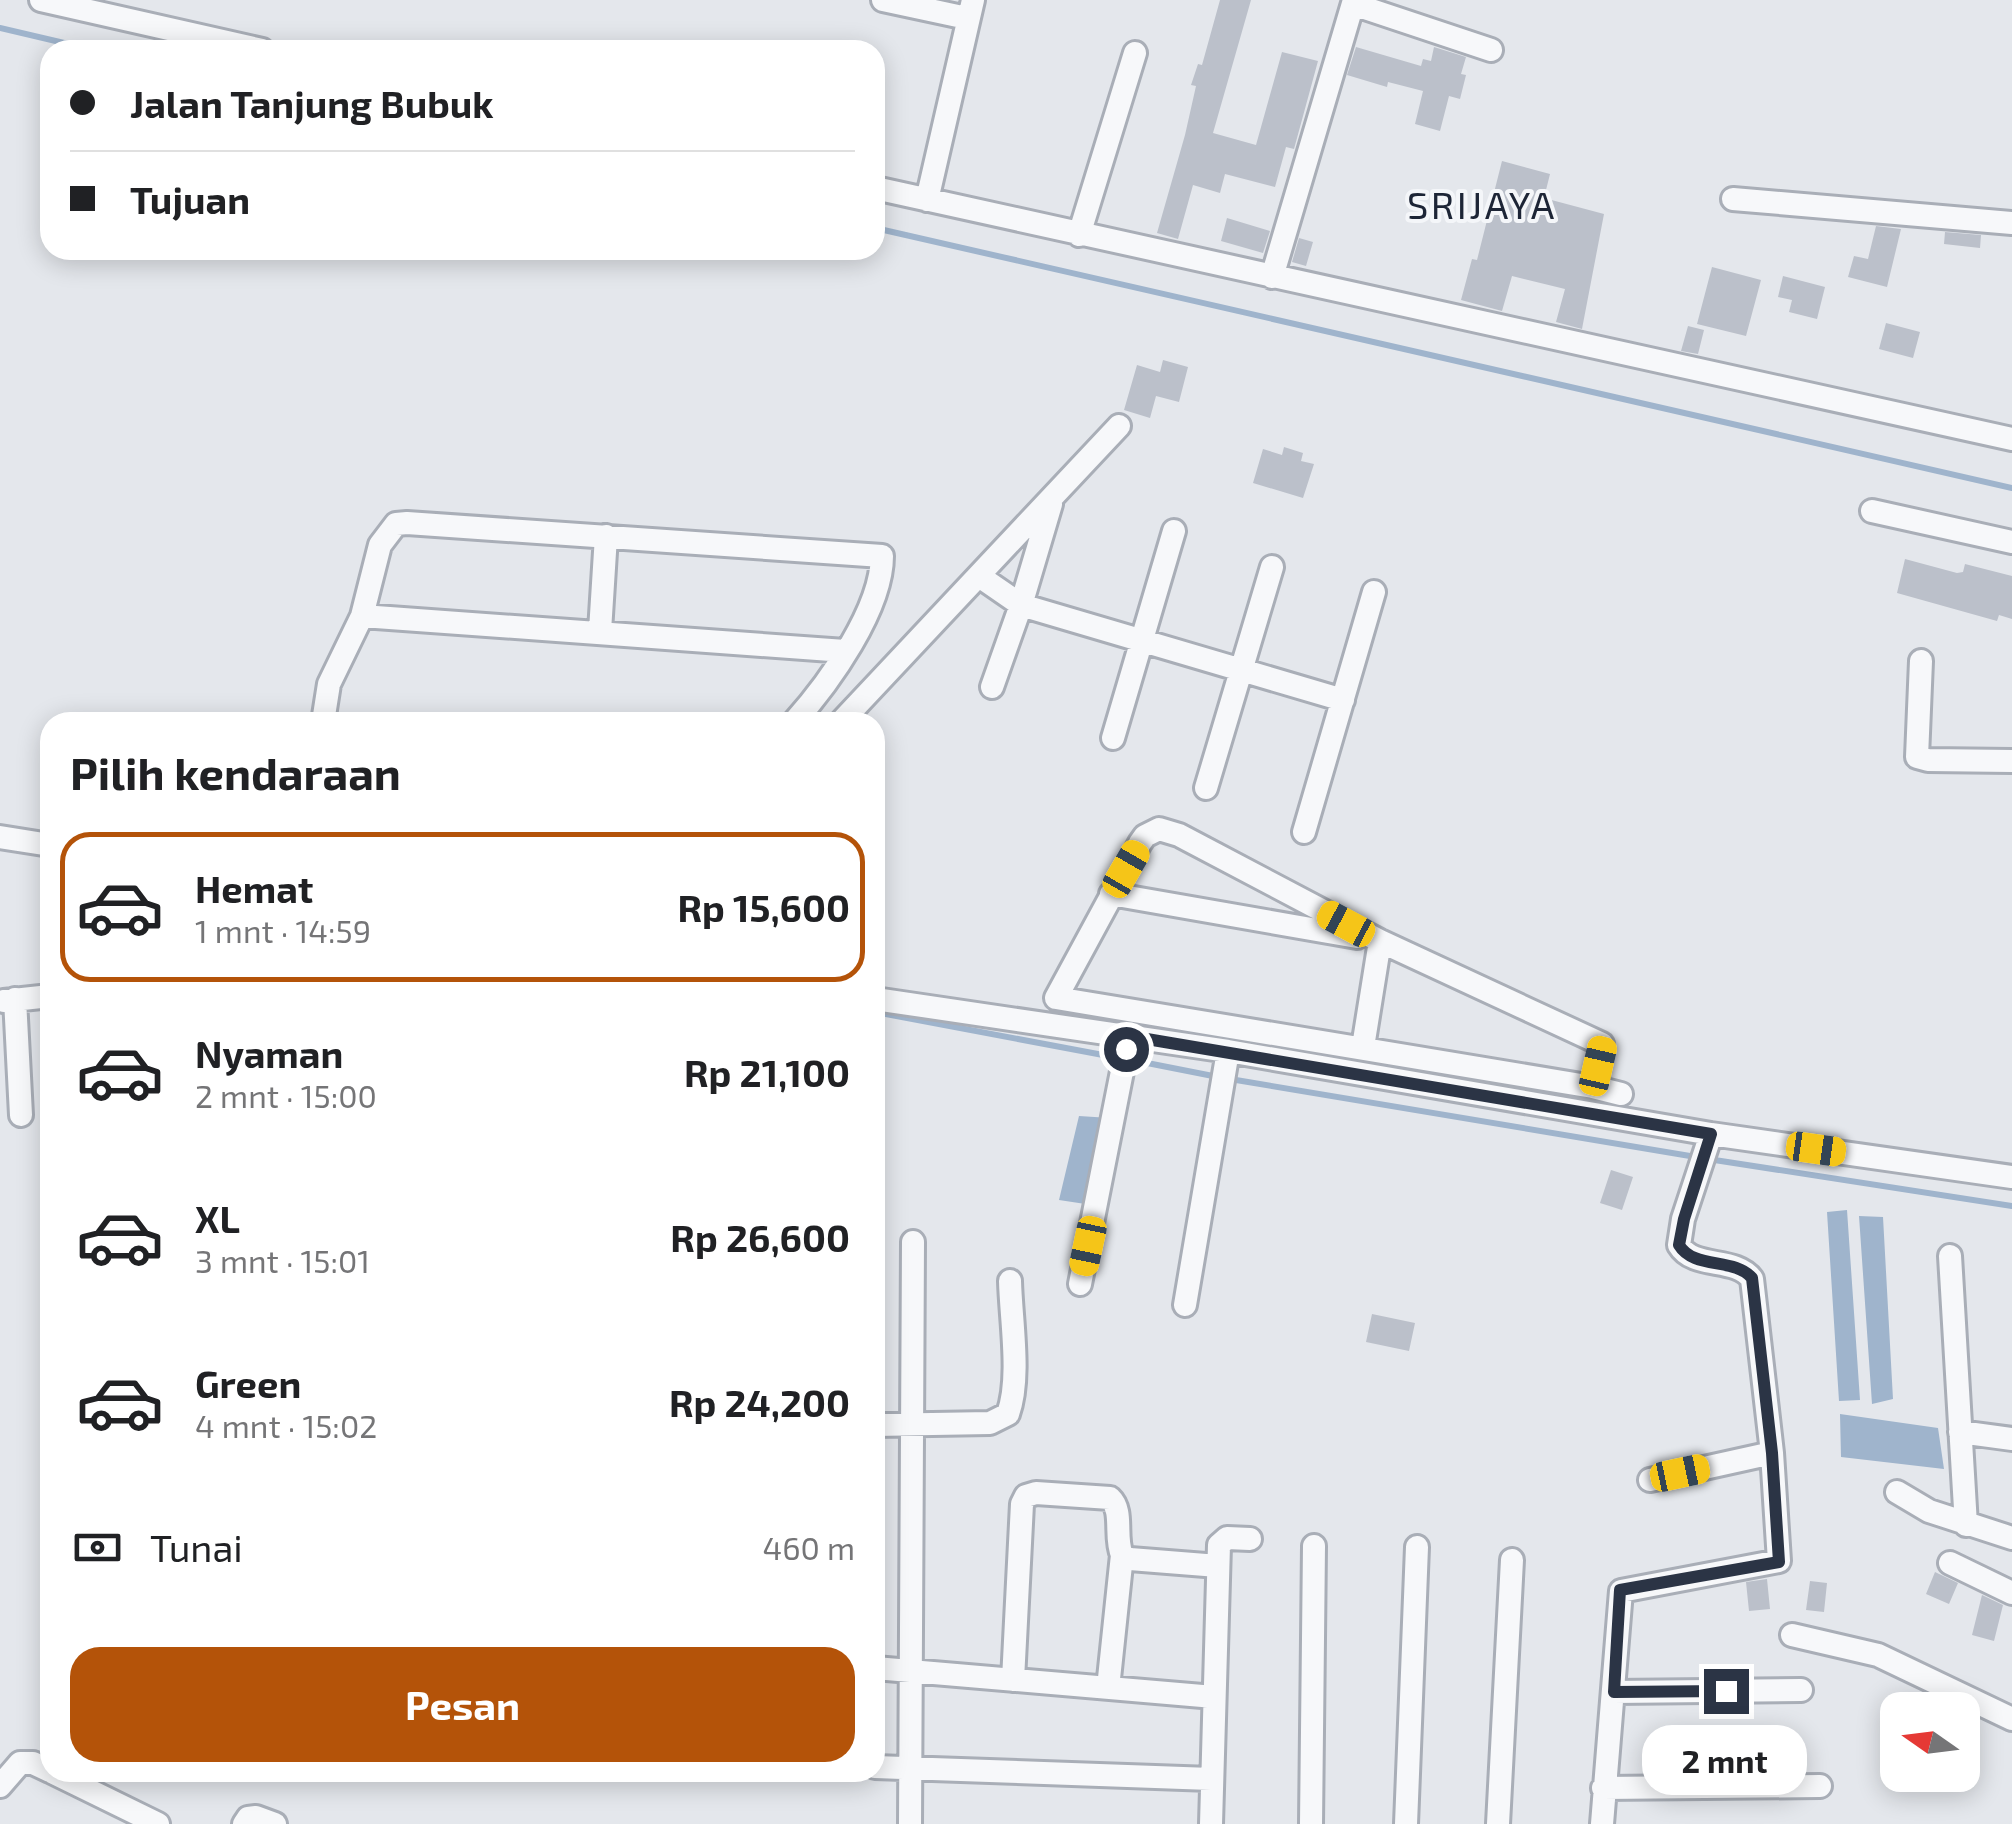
<!DOCTYPE html>
<html lang="id">
<head>
<meta charset="utf-8">
<style>
  :root { --surface:#fff; --page:#f2f2f2; --text:#202124; --muted:#757577; --line:#e0e0e0; --accent:#b45309 }
  body { margin:0; font-family:"Exo 2",sans-serif; background:var(--page); color:var(--text); height:100vh; display:flex; flex-direction:column; font-size:38px; white-space:nowrap }
  * { box-sizing:border-box; margin:0 }
  p { font-size:32px; color:var(--muted) }
  .icon { flex:none; width:55px; height:55px; fill:none; stroke:currentColor; stroke-width:2; stroke-linecap:round; stroke-linejoin:round }
  .map { position:relative; flex:1; overflow:hidden }
  .side { position:absolute; left:40px; top:712px; width:845px; height:1070px; display:flex; flex-direction:column; background:var(--surface); border-radius:30px; box-shadow:0 5px 25px #0003 }
  .side>* { flex:none }
  .top-card { position:absolute; left:40px; top:40px; width:845px; height:220px; border-radius:30px; box-shadow:0 5px 25px #0003; display:grid; align-content:center; height:220px; padding:0 30px; background:var(--surface) }
  .needle { width:65px; rotate:284deg }
  .tools { position:absolute; left:1880px; top:1692px; display:grid; gap:20px }
  .tools a { display:grid; place-items:center; width:100px; height:100px; border-radius:20px; background:var(--surface); box-shadow:0 5px 25px #0003; font-size:50px }
  .end { position:absolute; width:45px; height:45px; margin:-22px; border:12px solid #2b3445; background:#fff; box-shadow:0 0 0 5px #fff }
  .from { border-radius:50% }
  .bubble { position:absolute; height:70px; border-radius:30px; background:var(--surface); box-shadow:0 5px 25px #0003; font-size:32px; font-weight:700; line-height:70px; text-align:center }
  .car { position:absolute; width:30px; height:60px; margin:-30px -15px; border-radius:12px; box-shadow:0 0 8px 2px #0007; background:linear-gradient(#f5c518 24%,#345 0 40%,#f5c518 0 76%,#345 0 86%,#f5c518 0) }
  .top-card b { display:flex; align-items:center; gap:35px; height:95px; font-size:38px }
  .top-card b+b { border-top:2px solid var(--line) }
  .top-card i { width:25px; height:25px; background:var(--text) }
  ul { padding:0; list-style:none }
  li { display:flex; align-items:center; gap:30px; height:150px; margin:0 20px 15px; padding:0 10px; border:5px solid transparent; border-radius:30px }
  li div { flex:1 }
  li b { display:block; font-size:38px }
  li em { font-style:normal; font-weight:700 }
  li.selected { border-color:var(--accent) }
  li>.icon { width:90px; height:90px; stroke-width:1.5 }
  h2 { padding:0 30px; font-size:45px; line-height:120px }
  .pay { display:flex; align-items:center; gap:25px; height:110px; padding:0 30px; font-size:38px }
  .pay p { margin-inline-start:auto }
  .primary-button { display:flex; gap:20px; margin-top:auto; padding:20px 30px }
  .primary-button a { flex:1; height:115px; border-radius:30px; background:var(--accent); color:#fff; font-size:40px; font-weight:700; line-height:115px; text-align:center }
  .map>svg:first-child { display:block }
  .water { fill:#9fb4cc }
  .lines { fill:none; stroke-linecap:round; stroke-linejoin:round }
  .stream { stroke:#9fb4cc; stroke-width:6 }
  .building { fill:#bbc0ca }
  .minor-casing { stroke:#a9aeb7; stroke-width:28 }
  .minor { stroke:#f7f8fa; stroke-width:22 }
  .route { stroke:#2b3445; stroke-width:12 }
  .labels { text-anchor:middle; dominant-baseline:central; stroke-width:8; stroke-linejoin:round; paint-order:stroke }
  .quarter-label { font-size:38px; letter-spacing:2.5px; fill:#1d2536; stroke:#f4f6f9 }
</style>
</head>
<body>
<div class="map">
<svg width="2012" height="1824" viewBox="0 0 2012 1824">
  <rect width="100%" height="100%" fill="#e4e7ec"/>
  <path class="water" d="M 1079,1116 L 1110,1118 L 1092,1205 L 1059,1200 Z
    M 1847,1210 L 1860,1400 L 1839,1401 L 1827,1212 Z
    M 1859,1216 L 1883,1217 L 1893,1399 L 1872,1404 Z
    M 1840,1414 L 1938,1428 L 1944,1469 L 1841,1457 Z"/>
  <g class="lines">
    <path class="stream" d="M 0,28 L 94,50
      M 875,228 L 2012,488
      M 875,1012 L 1119,1058
      M 1132,1060 L 1218,1077
      M 1230,1079 L 1696,1157
      M 1708,1159 L 2012,1206"/>
  </g>
  <path class="building" d="M 1220,0 L 1251,0 L 1213,133 L 1256,145 L 1282,52 L 1318,61 L 1294,149 L 1286,147 L 1275,187 L 1225,174 L 1220,193 L 1193,185 L 1178,239 L 1157,233 L 1185,135 L 1196,86 L 1191,85 L 1198,64 L 1202,65 Z
    M 1356,47 L 1421,66 L 1423,59 L 1431,61 L 1434,47 L 1466,57 L 1461,74 L 1466,75 L 1460,99 L 1449,96 L 1440,131 L 1415,124 L 1423,91 L 1388,82 L 1387,87 L 1347,75 Z
    M 1502,161 L 1550,174 L 1544,198 L 1604,214 L 1582,329 L 1556,322 L 1565,289 L 1512,276 L 1502,311 L 1461,300 L 1472,259 L 1477,260 Z
    M 1227,218 L 1270,231 L 1263,253 L 1221,241 Z
    M 1876,226 L 1901,229 L 1887,287 L 1848,277 L 1854,256 L 1868,259 Z
    M 1945,232 L 1981,235 L 1980,248 L 1944,244 Z
    M 1299,238 L 1313,242 L 1306,266 L 1292,262 Z
    M 1712,267 L 1761,280 L 1746,336 L 1697,324 Z
    M 1783,276 L 1825,287 L 1817,319 L 1789,312 L 1792,300 L 1778,297 Z
    M 1886,323 L 1920,332 L 1913,358 L 1879,349 Z
    M 1688,326 L 1704,330 L 1698,354 L 1681,351 Z
    M 1163,360 L 1188,367 L 1179,402 L 1156,396 L 1150,418 L 1124,410 L 1137,365 L 1160,372 Z
    M 1284,447 L 1303,453 L 1301,461 L 1314,464 L 1303,498 L 1253,483 L 1263,449 L 1282,455 Z
    M 1905,559 L 1957,573 L 1963,572 L 1965,564 L 2012,576 L 2012,619 L 1999,615 L 1997,621 L 1897,593 Z
    M 1611,1170 L 1633,1177 L 1622,1210 L 1600,1203 Z
    M 1372,1314 L 1415,1323 L 1409,1351 L 1366,1342 Z
    M 1935,1572 L 1958,1583 L 1949,1604 L 1926,1594 Z
    M 1767,1579 L 1770,1609 L 1749,1611 L 1746,1582 Z
    M 1810,1581 L 1827,1583 L 1824,1612 L 1806,1610 Z
    M 1982,1595 L 2003,1605 L 1994,1641 L 1972,1635 Z"/>
  <g class="lines">
    <defs>
      <path id="minor" d="M 41,0 L 262,50
        M 883,0 L 967,18
        M 1353,4 L 1491,50
        M 875,188 L 2012,439
        M 1733,199 L 2012,223
        M 927,200 L 973,0
        M 1079,235 L 1135,53
        M 1272,277 L 1354,0
        M 1872,511 L 2012,542
        M 979,576 L 1021,605 L 1343,700
        M 362,616 L 845,651
        M 600,631 L 606,536
        M 1921,661 L 1917,757 L 1928,760 L 2012,761
        M 992,687 L 1021,605 L 1051,504
        M 323,722 L 329,684 L 362,616 L 380,545 L 396,524 L 407,523 L 882,556 C 882,609 829,683 794,722
        M 841,722 L 1119,426
        M 1113,738 L 1174,531
        M 1206,788 L 1272,567
        M 1159,829 L 1179,835 L 1380,941 L 1602,1044 L 1593,1087 L 1056,998 L 1140,843 L 1145,836 Z
        M 1304,832 L 1374,592
        M 0,837 L 50,845
        M 1111,894 L 1357,937
        M 15,999 L 21,1115
        M 875,999 L 1228,1051 L 1711,1134 L 2012,1177
        M 4,1001 L 50,996
        M 1363,1047 L 1380,941
        M 1593,1087 L 1621,1094
        M 1950,1256 L 1966,1525
        M 1080,1284 L 1129,1036
        M 1185,1305 L 1228,1051
        M 875,1425 L 990,1423 L 1008,1414 C 1021,1378 1011,1321 1010,1281
        M 1960,1432 L 2012,1439
        M 1650,1480 L 1772,1453
        M 1897,1492 L 1929,1511 L 2012,1538
        M 1950,1563 L 2012,1593
        M 1792,1635 L 1878,1655 L 2012,1719
        M 875,1668 L 1214,1697
        M 1013,1680 L 1022,1504 L 1026,1496 L 1036,1493 L 1110,1498 C 1124,1511 1114,1537 1122,1555 L 1130,1559 L 1218,1566
        M 1108,1688 L 1122,1555
        M 1614,1692 L 1801,1690
        M 875,1767 L 1211,1779
        M 52,1772 L 158,1824
        M 0,1786 L 20,1763 L 33,1763 L 50,1771
        M 1603,1788 L 1820,1786
        M 244,1824 L 248,1818 L 256,1817 L 275,1824
        M 910,1824 L 913,1242
        M 1211,1824 L 1219,1545 L 1227,1538 L 1250,1539
        M 1311,1824 L 1314,1546
        M 1406,1824 L 1417,1547
        M 1498,1824 L 1512,1560
        M 1602,1824 L 1621,1591 L 1779,1561 L 1772,1453 L 1752,1279 C 1735,1256 1694,1270 1679,1245 L 1683,1219 L 1711,1134"/>
    </defs>
    <use href="#minor" class="minor-casing"/>
    <use href="#minor" class="minor"/>
  </g>
  <g class="lines">
    <path class="route" d="M 1126,1049 L 1129,1036 L 1711,1134 L 1684,1219 L 1679,1245 C 1694,1270 1734,1257 1752,1278 L 1772,1453 L 1779,1562 L 1620,1590 L 1614,1692 L 1726,1691"/>
  </g>
  <g class="labels">
    <g class="quarter-label">
      <text x="1482" y="204">SRIJAYA</text>
    </g>
  </g>
</svg>
<div class="tools">
<a><svg class="needle" viewBox="-14 -14 28 28"><path d="M0-13l5 13h-10z" fill="#e53935"/><path d="M0 13l5-13h-10z" fill="#757577"/></svg></a>
</div>
<i class="end from" style="left:1126px;top:1049px"></i>
<i class="end" style="left:1726px;top:1691px"></i>
<div class="bubble" style="left:1642px;top:1725px;width:165px">2 mnt</div>
<i class="car" style="left:1126px;top:869px;rotate:30deg"></i>
<i class="car" style="left:1346px;top:924px;rotate:298deg"></i>
<i class="car" style="left:1598px;top:1066px;rotate:13deg"></i>
<i class="car" style="left:1816px;top:1149px;rotate:98deg"></i>
<i class="car" style="left:1088px;top:1246px;rotate:192deg"></i>
<i class="car" style="left:1680px;top:1473px;rotate:78deg"></i>
<div class="top-card">
<b><i class="from"></i>Jalan Tanjung Bubuk</b>
<b><i></i>Tujuan</b>
</div>
<section class="side">
<h2>Pilih kendaraan</h2>
<ul>
<li class="selected"><svg class="icon" aria-label="car" viewBox="0 0 24 24"><path d="M5 17H2v-5l4-1 3-4h7l3 4 3 1v5h-3M9 17h6M6 11h13"/><circle cx="7" cy="17" r="2"/><circle cx="17" cy="17" r="2"/></svg><div><b>Hemat</b><p>1 mnt · 14:59</p></div><em>Rp 15,600</em></li>
<li><svg class="icon" aria-label="car" viewBox="0 0 24 24"><path d="M5 17H2v-5l4-1 3-4h7l3 4 3 1v5h-3M9 17h6M6 11h13"/><circle cx="7" cy="17" r="2"/><circle cx="17" cy="17" r="2"/></svg><div><b>Nyaman</b><p>2 mnt · 15:00</p></div><em>Rp 21,100</em></li>
<li><svg class="icon" aria-label="car" viewBox="0 0 24 24"><path d="M5 17H2v-5l4-1 3-4h7l3 4 3 1v5h-3M9 17h6M6 11h13"/><circle cx="7" cy="17" r="2"/><circle cx="17" cy="17" r="2"/></svg><div><b>XL</b><p>3 mnt · 15:01</p></div><em>Rp 26,600</em></li>
<li><svg class="icon" aria-label="car" viewBox="0 0 24 24"><path d="M5 17H2v-5l4-1 3-4h7l3 4 3 1v5h-3M9 17h6M6 11h13"/><circle cx="7" cy="17" r="2"/><circle cx="17" cy="17" r="2"/></svg><div><b>Green</b><p>4 mnt · 15:02</p></div><em>Rp 24,200</em></li>
</ul>
<div class="pay"><svg class="icon" aria-label="cash" viewBox="0 0 24 24"><path d="M3 7h18v10H3z"/><circle cx="12" cy="12" r="2"/></svg>Tunai<p>460 m</p></div>
<div class="primary-button"><a>Pesan</a></div>
</section>
</div>
</body>
</html>
